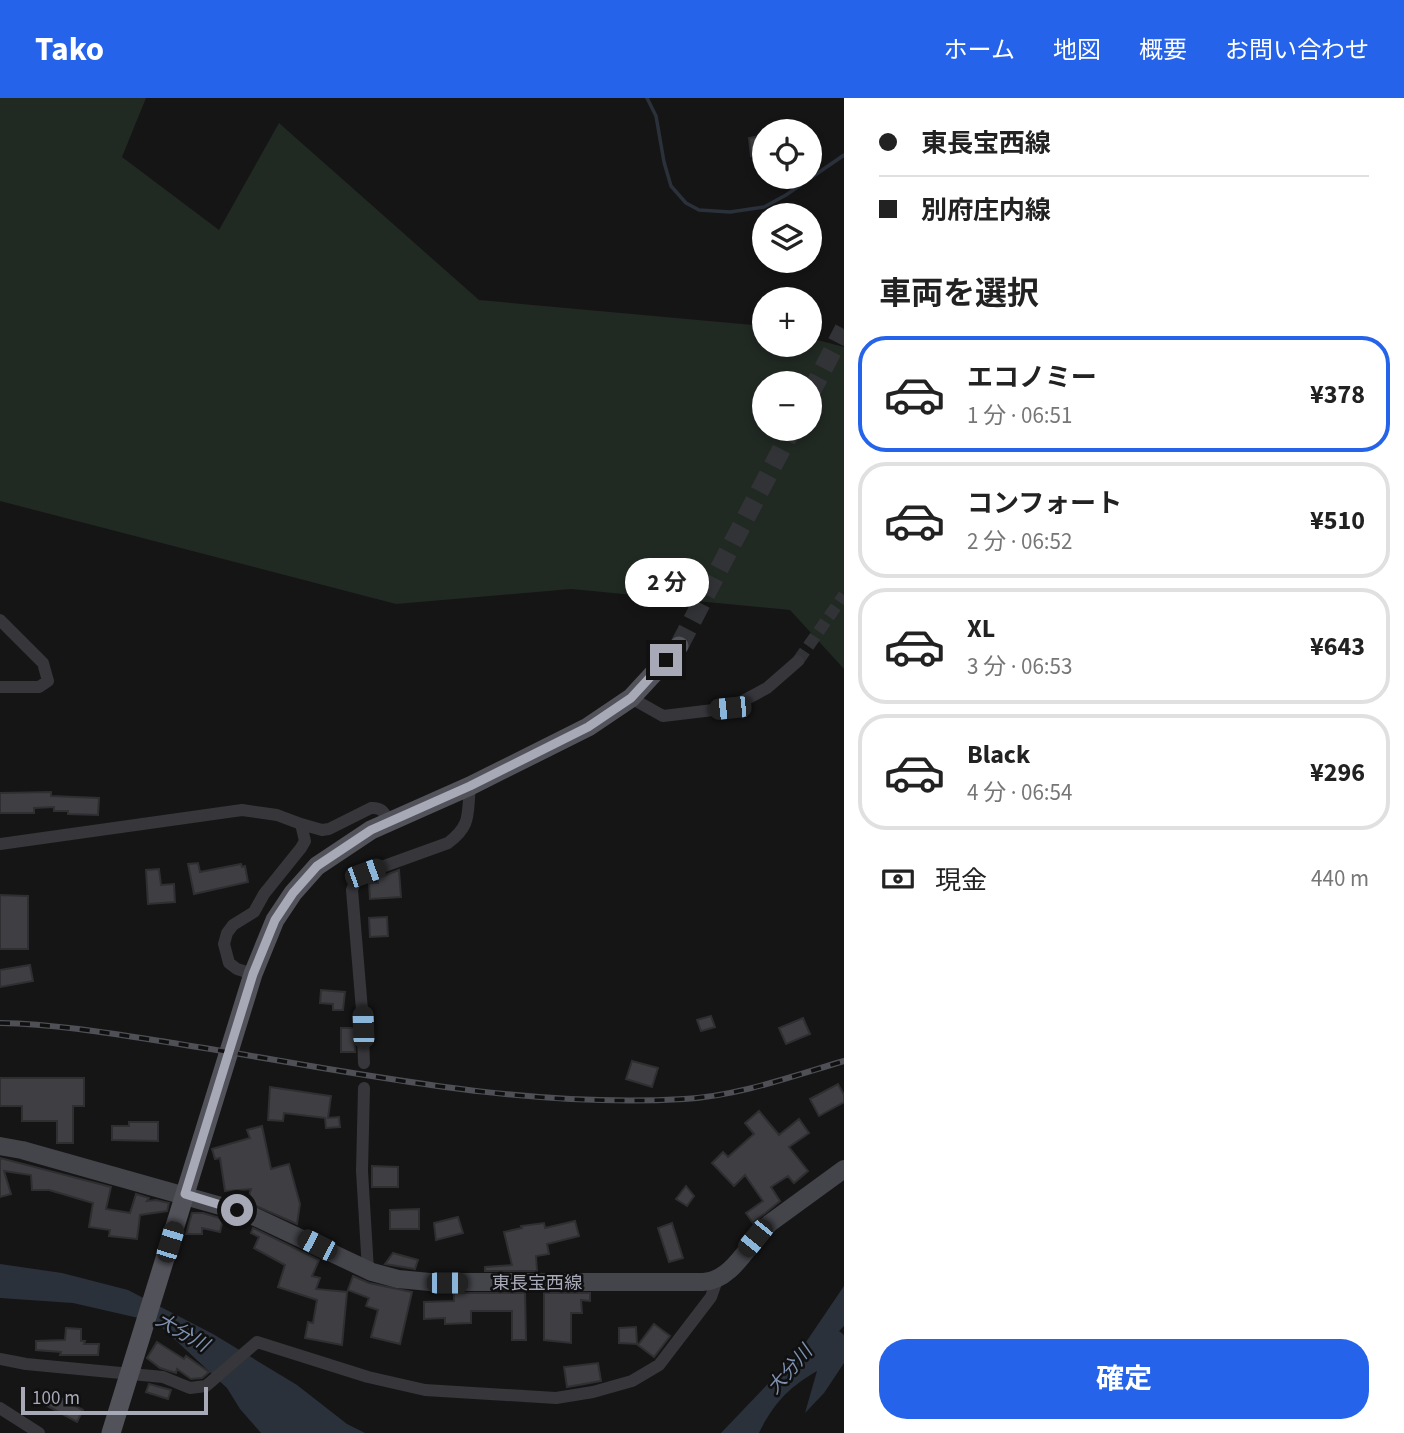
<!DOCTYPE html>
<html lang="ja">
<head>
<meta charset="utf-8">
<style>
  :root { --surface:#fff; --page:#f6f6f6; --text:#222; --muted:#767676; --line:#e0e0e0; --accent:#2563eb }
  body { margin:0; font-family:"Source Sans 3","Noto Sans JP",sans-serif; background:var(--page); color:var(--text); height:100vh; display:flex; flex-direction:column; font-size:26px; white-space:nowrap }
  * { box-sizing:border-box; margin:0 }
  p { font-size:23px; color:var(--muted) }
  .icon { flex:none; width:38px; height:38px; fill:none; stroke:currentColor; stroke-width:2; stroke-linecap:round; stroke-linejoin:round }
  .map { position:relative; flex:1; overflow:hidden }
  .details { display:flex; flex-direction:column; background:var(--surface); width:560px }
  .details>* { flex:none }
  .guide { display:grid; align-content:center; height:154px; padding:0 35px; background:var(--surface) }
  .controls { position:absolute; left:752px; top:21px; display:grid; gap:14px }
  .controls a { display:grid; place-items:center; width:70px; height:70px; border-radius:50%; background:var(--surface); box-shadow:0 4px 10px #0003; font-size:35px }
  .scale { position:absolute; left:21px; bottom:18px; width:187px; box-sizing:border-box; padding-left:7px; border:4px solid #a7a9b7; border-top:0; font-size:19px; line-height:24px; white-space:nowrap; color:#a7a9b7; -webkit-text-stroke:5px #101011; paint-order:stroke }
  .end { position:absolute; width:32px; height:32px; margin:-16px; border:9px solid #a7a9b7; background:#111; box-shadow:0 0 0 4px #111 }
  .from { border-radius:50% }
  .bubble { position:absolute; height:49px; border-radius:24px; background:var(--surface); box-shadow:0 4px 10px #0003; font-size:23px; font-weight:700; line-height:49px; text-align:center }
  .car { position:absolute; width:21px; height:42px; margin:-21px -10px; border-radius:9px; box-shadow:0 0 5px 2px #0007; background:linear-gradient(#222 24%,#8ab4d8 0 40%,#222 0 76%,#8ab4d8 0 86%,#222 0) }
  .guide b { display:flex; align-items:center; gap:24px; height:66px; font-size:26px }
  .guide b+b { border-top:2px solid var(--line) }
  .guide i { width:18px; height:18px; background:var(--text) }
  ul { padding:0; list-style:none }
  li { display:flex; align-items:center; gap:21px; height:116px; margin:0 14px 10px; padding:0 21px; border:4px solid var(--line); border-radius:28px }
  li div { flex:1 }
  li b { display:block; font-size:26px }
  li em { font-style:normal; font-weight:700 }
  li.active { border-color:var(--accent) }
  li>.icon { width:63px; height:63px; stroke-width:1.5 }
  h2 { padding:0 35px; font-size:32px; line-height:84px }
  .pay { display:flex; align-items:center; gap:18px; height:77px; padding:0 35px; font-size:26px }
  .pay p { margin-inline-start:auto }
  .action { display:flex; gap:14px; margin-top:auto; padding:14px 35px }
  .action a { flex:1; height:80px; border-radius:28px; background:var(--accent); color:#fff; font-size:28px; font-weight:700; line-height:80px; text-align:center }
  header { display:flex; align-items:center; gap:42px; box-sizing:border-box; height:98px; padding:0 35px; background:var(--accent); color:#fff }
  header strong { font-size:33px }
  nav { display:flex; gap:38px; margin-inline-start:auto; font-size:24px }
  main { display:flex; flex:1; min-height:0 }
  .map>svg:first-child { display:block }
  .green { fill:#212923; fill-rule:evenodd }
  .water { fill:#2b313a }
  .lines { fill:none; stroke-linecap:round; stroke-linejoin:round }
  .stream { stroke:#2b313a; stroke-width:3.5 }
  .building { fill:#3f3f43; stroke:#2f2f32; stroke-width:2 }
  .minor-tunnel { stroke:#323336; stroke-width:12; stroke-dasharray:12 6; stroke-linecap:butt }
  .primary-tunnel { stroke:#323336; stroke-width:19; stroke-dasharray:19 10; stroke-linecap:butt }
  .minor { stroke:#36363b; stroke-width:12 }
  .secondary { stroke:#44454b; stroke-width:18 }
  .primary { stroke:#52525a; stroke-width:19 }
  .rail-casing { stroke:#4f5056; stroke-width:6 }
  .rail { stroke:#101011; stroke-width:3.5; stroke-dasharray:10; stroke-linecap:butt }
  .route { stroke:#a7a9b7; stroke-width:9 }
  .labels { text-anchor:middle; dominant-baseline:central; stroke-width:5; stroke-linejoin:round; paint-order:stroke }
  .street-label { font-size:18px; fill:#a7a9b7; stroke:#101011 }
  .water-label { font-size:19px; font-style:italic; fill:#7e92b1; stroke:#101011 }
</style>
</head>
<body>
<header>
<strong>Tako</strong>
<nav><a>ホーム</a><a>地図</a><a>概要</a><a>お問い合わせ</a></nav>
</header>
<main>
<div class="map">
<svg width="844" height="1335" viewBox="0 0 844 1335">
  <rect width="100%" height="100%" fill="#151516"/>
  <path class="green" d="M 0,0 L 146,0 L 122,59 L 219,132 L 279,25 L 479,202 L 765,228 L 765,247 L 810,247 L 810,240 L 844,249 L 844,571 L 790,512 L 571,491 L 396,506 L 0,403 ZM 765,285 L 810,285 L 810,331 L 765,331 Z"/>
  <path class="water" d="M 0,1166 L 62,1175 L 128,1192 L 213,1236 L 297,1287 L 347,1326 L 365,1335 L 261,1335 L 240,1311 L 227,1290 L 156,1224 L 73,1205 L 0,1200 Z
    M 844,1188 L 844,1228 L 839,1233 L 844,1237 L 844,1265 L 824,1295 L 805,1315 L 817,1273 C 789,1289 773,1306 759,1335 L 721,1335 L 802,1250 Z"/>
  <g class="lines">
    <path class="stream" d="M 647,0 L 656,18 L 664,64 L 671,88 L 686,105 L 699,112 L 730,114 L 764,109 L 786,97 L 844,57"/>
  </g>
  <path class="building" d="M 765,37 L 765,56 L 751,58 L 749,40 Z
    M 51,694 L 51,698 L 99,700 L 98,717 L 68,716 L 68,713 L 54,713 L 54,709 L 34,710 L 34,715 L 0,715 L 0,695 Z
    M 198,765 L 200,774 L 241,766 L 242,769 L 245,768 L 248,784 L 194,796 L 188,766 Z
    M 159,771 L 161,787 L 174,786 L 175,804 L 148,806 L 146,772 Z
    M 399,772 L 401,799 L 370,801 L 369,785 L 378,785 L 378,780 Z
    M 0,797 L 28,798 L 28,851 L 0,851 Z
    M 387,819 L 388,838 L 370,839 L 369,820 Z
    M 30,867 L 33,883 L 0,889 L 0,872 Z
    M 321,892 L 345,894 L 343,912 L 333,912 L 333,906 L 320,905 Z
    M 711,918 L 715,929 L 701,933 L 697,922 Z
    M 803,920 L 810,936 L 786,946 L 779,930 Z
    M 341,930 L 354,930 L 355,954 L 341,954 Z
    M 632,963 L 658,970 L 652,989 L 626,981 Z
    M 0,980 L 84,980 L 84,1008 L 73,1008 L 73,1045 L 57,1045 L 57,1023 L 22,1023 L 22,1008 L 0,1008 Z
    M 838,986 L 844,997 L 844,1004 L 819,1018 L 810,1001 Z
    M 270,989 L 331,998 L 328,1020 L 339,1019 L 340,1029 L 326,1030 L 325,1020 L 284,1015 L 283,1023 L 268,1022 Z
    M 759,1013 L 779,1037 L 799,1021 L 809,1035 L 789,1049 L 808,1073 L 794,1085 L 788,1078 L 771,1089 L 780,1103 L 753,1125 L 746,1115 L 763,1103 L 745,1077 L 734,1088 L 712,1065 L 723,1054 L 728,1059 L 754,1036 L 745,1025 Z
    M 129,1024 L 158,1024 L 158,1043 L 112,1042 L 112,1028 L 129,1028 Z
    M 262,1028 L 271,1071 L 289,1066 L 300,1106 L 297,1126 L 247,1104 L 251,1091 L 225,1093 L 220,1060 L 215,1061 L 212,1051 L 250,1040 L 247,1032 Z
    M 0,1060 L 111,1089 L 106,1111 L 130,1115 L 136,1096 L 149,1100 L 147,1103 L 156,1102 L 169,1105 L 167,1113 L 140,1117 L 137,1141 L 109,1138 L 110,1132 L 89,1129 L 93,1105 L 49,1092 L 32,1092 L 31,1077 L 4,1073 L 11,1096 L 0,1099 Z
    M 372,1068 L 398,1069 L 398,1089 L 372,1089 Z
    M 686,1088 L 694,1098 L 687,1108 L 676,1101 Z
    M 419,1111 L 419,1131 L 390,1131 L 390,1112 Z
    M 192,1115 L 203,1115 L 223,1121 L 220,1134 L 202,1130 L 202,1136 L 186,1136 Z
    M 458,1119 L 463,1135 L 436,1142 L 434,1125 Z
    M 575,1123 L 579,1138 L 547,1146 L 549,1156 L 536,1158 L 537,1173 L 485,1173 L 485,1169 L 512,1167 L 504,1134 L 522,1130 L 521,1128 L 544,1125 L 545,1130 Z
    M 672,1125 L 683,1160 L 669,1164 L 658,1130 Z
    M 253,1130 L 319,1162 L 312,1178 L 320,1180 L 316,1191 L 347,1194 L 342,1247 L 305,1240 L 308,1224 L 313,1225 L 317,1202 L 278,1189 L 285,1167 L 254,1150 L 259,1139 L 251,1135 Z
    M 393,1155 L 418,1162 L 415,1171 L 385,1166 Z
    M 353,1178 L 369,1185 L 412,1194 L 400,1246 L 371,1239 L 378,1212 L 366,1208 L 369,1200 L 348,1192 Z
    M 454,1195 L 525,1195 L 526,1242 L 512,1242 L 512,1213 L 471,1213 L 471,1225 L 445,1226 L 445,1220 L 424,1221 L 424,1204 L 454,1203 Z
    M 544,1195 L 590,1195 L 590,1203 L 581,1202 L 582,1215 L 571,1215 L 571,1245 L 544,1242 Z
    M 654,1226 L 670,1238 L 654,1259 L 638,1247 Z
    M 636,1229 L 637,1246 L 619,1245 L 619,1230 Z
    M 66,1230 L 81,1231 L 81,1243 L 85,1243 L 84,1246 L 99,1246 L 98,1257 L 60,1257 L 61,1254 L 36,1252 L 36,1243 L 65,1242 Z
    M 157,1244 L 184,1261 L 186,1258 L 209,1274 L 202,1280 L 191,1281 L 177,1271 L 176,1275 L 160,1270 L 147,1260 Z
    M 598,1265 L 601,1283 L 567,1289 L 564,1269 Z
    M 149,1286 L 171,1292 L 168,1301 L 146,1294 Z
    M 46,1292 L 83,1312 L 77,1324 L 40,1304 Z"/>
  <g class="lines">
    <path class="minor-tunnel" d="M 798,563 L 844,497"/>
    <path class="primary-tunnel" d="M 810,296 L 844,231
      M 679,548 L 792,331"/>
    <path class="minor" d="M 0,522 L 43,565 L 48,583 L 39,589 L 0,589
      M 631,600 L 663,618 L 730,610 L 767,590 L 798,563
      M 301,726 L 322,732 L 329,731 L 371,710 C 382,709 384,715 390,724
      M 0,746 L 242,712 L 277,717 L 301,726 L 305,743 L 301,750 L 264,796 L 254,814 L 233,827 L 227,835 L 224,846 L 229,865 L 237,871 L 253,876
      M 364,965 L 362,912 L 352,792 L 356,781 L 365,775 L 448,745 C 472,727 467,716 470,688
      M 364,990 L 362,1073 L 368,1172
      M 0,1261 L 26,1266 L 163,1279 L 190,1290 L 206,1288 L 257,1244 L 368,1279 L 425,1292 L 556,1300 L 593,1294 L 632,1283 L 659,1267 L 711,1199 L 717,1182
      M 0,1310 L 39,1335"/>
    <path class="secondary" d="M 0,1048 L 22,1052 L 249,1116 L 372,1174 L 398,1181 L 430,1184 L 703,1184 C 733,1183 749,1144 770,1125 L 844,1071"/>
    <path class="primary" d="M 111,1335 L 253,876 L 275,822 L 293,795 L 317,768 L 371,732 L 470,688 L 588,629 L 631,600 L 679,548"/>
    <defs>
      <path id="rail" d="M 0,925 C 59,926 121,937 179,946 C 346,972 514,1011 684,1001 C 738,998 793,978 844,963"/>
    </defs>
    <use href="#rail" class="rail-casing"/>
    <use href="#rail" class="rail"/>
  </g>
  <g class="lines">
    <path class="route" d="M 237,1112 L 185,1096 L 253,876 L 275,822 L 293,795 L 317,768 L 371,732 L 470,688 L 588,629 L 631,600 L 666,562"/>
  </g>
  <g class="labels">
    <g class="street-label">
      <text x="537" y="1185">東長宝西線</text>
    </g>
    <g class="water-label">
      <text transform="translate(182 1235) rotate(30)">大分川</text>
      <text transform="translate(790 1272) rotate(-49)">大分川</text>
    </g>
  </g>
</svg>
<div class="controls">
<a><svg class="icon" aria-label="locate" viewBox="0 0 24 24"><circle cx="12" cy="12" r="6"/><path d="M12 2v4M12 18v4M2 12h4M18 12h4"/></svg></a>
<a><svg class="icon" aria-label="layers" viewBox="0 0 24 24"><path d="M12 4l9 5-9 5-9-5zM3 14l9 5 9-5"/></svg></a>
<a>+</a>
<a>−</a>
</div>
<div class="scale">100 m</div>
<i class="end from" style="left:237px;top:1112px"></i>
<i class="end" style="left:666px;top:562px"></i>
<div class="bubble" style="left:625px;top:460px;width:84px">2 分</div>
<i class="car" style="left:730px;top:610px;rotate:264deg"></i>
<i class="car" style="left:365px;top:775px;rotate:70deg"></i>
<i class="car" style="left:363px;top:929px;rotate:358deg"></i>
<i class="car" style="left:755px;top:1140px;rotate:219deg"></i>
<i class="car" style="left:170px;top:1144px;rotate:17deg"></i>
<i class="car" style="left:317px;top:1147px;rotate:297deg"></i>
<i class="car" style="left:447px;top:1185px;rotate:90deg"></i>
</div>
<section class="details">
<div class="guide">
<b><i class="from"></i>東長宝西線</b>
<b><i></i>別府庄内線</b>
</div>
<h2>車両を選択</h2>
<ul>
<li class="active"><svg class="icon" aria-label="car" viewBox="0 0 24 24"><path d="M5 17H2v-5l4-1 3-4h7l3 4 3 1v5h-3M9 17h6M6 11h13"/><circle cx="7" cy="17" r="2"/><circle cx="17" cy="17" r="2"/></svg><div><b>エコノミー</b><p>1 分 · 06:51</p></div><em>¥378</em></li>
<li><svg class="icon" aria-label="car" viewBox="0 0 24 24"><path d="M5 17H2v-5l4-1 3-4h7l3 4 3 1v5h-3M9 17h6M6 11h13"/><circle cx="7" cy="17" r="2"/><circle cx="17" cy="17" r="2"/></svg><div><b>コンフォート</b><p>2 分 · 06:52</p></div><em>¥510</em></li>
<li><svg class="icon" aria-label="car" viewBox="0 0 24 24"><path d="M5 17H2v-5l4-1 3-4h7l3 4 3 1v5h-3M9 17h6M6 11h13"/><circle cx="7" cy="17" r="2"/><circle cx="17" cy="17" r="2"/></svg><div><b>XL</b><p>3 分 · 06:53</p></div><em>¥643</em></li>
<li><svg class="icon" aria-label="car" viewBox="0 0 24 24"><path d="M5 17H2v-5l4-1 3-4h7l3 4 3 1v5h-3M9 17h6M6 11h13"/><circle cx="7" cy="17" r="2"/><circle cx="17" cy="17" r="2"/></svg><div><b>Black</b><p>4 分 · 06:54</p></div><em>¥296</em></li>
</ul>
<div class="pay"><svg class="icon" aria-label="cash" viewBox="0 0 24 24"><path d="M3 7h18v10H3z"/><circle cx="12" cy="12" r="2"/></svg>現金<p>440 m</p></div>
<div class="action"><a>確定</a></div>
</section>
</main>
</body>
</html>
